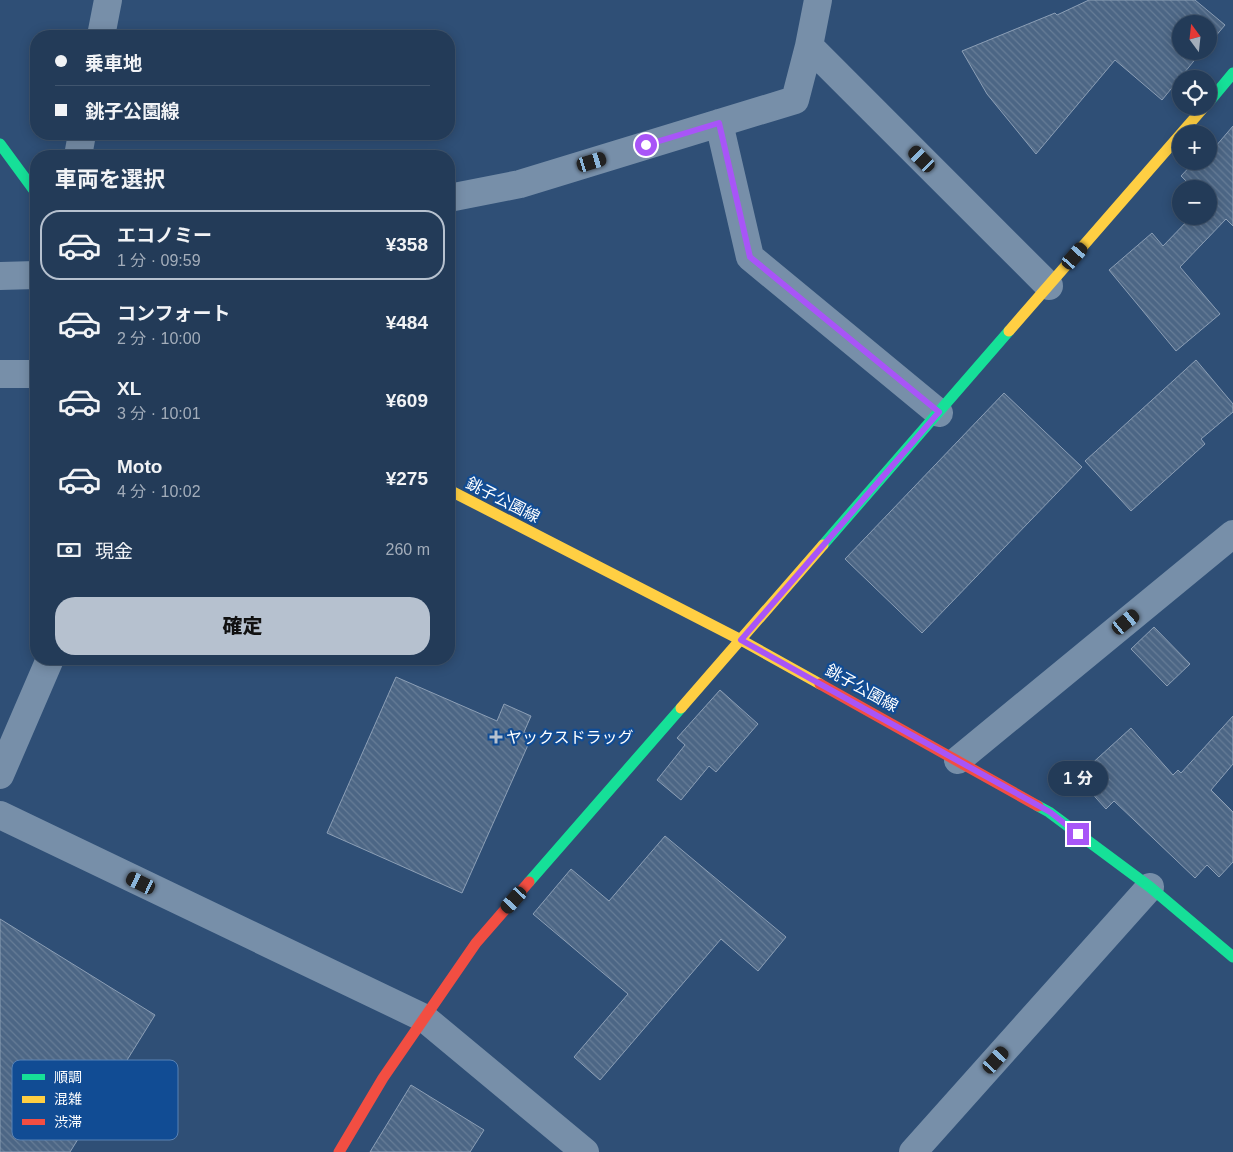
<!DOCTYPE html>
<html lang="ja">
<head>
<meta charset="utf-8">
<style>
  :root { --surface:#233b58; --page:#2f4661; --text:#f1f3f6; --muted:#a3adba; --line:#40556e; --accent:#b6c1cf }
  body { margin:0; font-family:Arial,"Noto Sans JP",sans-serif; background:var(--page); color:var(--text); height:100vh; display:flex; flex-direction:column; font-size:19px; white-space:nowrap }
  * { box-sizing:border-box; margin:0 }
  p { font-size:16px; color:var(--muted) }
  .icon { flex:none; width:28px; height:28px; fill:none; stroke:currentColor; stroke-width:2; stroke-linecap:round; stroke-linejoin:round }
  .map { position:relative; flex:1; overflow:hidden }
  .side { position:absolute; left:30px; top:150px; width:425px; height:515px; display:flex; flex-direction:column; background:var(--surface); border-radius:20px; box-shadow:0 2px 12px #0003,0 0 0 1px var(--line) }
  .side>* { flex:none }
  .guide { position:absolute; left:30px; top:30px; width:425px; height:110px; border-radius:20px; box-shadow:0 2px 12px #0003,0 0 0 1px var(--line); display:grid; align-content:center; height:110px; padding:0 25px; background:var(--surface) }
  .needle { width:32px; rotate:345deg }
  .fabs { position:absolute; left:1172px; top:15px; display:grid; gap:10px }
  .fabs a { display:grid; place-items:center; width:45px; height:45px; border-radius:50%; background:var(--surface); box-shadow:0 2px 12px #0003,0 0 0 1px var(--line); font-size:25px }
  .end { position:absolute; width:22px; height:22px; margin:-11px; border:6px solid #a855f7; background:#fff; box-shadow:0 0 0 2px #fff }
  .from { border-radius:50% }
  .bubble { position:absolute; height:35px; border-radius:18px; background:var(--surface); box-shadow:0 2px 12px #0003,0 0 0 1px var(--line); font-size:16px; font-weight:800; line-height:35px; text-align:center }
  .car { position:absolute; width:15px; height:30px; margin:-15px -8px; border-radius:6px; box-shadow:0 0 4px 1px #0007; background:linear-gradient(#222 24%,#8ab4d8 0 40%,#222 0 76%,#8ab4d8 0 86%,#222 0) }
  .guide b { display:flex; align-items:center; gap:18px; height:48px; font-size:19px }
  .guide b+b { border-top:1px solid var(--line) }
  .guide i { width:12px; height:12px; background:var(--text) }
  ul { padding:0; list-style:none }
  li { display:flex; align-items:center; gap:15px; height:70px; margin:0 10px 8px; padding:0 15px; border:2px solid transparent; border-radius:20px }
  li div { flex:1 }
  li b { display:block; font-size:19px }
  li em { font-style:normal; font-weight:800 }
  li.on { border-color:var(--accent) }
  li>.icon { width:45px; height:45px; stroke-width:1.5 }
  h2 { padding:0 25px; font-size:22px; line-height:60px }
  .pay { display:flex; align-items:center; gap:12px; height:55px; padding:0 25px; font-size:19px }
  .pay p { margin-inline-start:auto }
  .button { display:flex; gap:10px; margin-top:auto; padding:10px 25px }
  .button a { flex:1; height:58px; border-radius:20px; background:var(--accent); color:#111; font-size:20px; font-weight:800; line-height:58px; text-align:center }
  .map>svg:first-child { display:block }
  .building { fill:url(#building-back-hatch); stroke:#8c9fb6 }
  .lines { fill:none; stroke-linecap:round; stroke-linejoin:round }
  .street { stroke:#778fa9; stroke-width:28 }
  .fast { stroke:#16e098; stroke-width:11 }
  .slow { stroke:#ffcf43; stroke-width:11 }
  .jam { stroke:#f24e42; stroke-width:11 }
  .route { stroke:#a855f7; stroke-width:6 }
  .poi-dot { fill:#b6c1cf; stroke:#114c94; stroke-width:2 }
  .labels { text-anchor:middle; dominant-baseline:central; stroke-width:4.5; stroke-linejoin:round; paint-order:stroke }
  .street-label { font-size:16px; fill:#fff; stroke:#114c94 }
  .poi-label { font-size:16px; fill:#fff; stroke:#114c94; text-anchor:start }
  .key { fill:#114c94; stroke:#5882b4; stroke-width:1 }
  .key-label { font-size:14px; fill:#fff }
</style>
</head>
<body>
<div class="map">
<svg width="1233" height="1152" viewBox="0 0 1233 1152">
  <defs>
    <pattern id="building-back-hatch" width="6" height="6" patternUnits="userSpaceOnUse" patternTransform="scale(1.25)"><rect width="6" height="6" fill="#4c6685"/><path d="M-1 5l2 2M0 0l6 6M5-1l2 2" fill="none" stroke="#677d97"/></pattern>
  </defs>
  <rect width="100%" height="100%" fill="#2f4f76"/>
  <path class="building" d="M 1089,0 L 1195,0 L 1225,25 L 1209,44 L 1209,24 L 1181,24 L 1181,51 L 1202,51 L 1162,100 L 1115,60 L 1036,154 L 987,94 L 962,51 L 1055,13 L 1057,15 Z
    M 1233,126 L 1233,226 L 1226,219 L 1180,267 L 1220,314 L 1176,351 L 1109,270 L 1152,233 L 1163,246 L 1192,216 L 1209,216 L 1209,189 L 1194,189 L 1181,176 L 1195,161 L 1209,161 L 1209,154 Z
    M 1196,360 L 1233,404 L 1233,412 L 1201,439 L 1205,444 L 1131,511 L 1085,461 Z
    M 1004,393 L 1082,467 L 922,633 L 845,559 Z
    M 1154,627 L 1190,664 L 1167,686 L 1131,649 Z
    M 396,677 L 497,721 L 504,704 L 531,716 L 524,732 L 532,736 L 462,893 L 327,833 Z
    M 720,690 L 758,724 L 716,772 L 709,766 L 681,800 L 657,780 L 685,745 L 677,738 Z
    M 1233,716 L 1233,764 L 1211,790 L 1233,812 L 1233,862 L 1219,877 L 1207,865 L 1195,878 L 1114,801 L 1106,809 L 1077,777 L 1131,728 L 1173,775 L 1178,770 L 1181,773 Z
    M 665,836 L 786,937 L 758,971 L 721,939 L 600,1080 L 574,1057 L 628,994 L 533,914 L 571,869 L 609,901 Z
    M 0,919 L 155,1015 L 70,1152 L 0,1152 Z
    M 411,1085 L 484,1130 L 470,1152 L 370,1152 Z"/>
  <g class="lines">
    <path class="street" d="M 101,36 L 108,0
      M 809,46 L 1049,286
      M 719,123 L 750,257 L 939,413
      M 78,156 L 82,134
      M 449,198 L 520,184 L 795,100 L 809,46 L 818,0
      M 0,276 L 36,275
      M 0,374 L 36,374
      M 958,760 L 1233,534
      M 0,775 L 50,659
      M 0,815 L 424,1018 L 585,1152
      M 913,1152 L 1150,887"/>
    <path class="fast" d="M 1209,102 L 1233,73
      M 0,144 L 36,193
      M 823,545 L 1009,331
      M 1038,806 L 1049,812 L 1150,887 L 1233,957
      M 529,882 L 681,708"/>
    <path class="slow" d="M 1009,331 L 1205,106
      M 449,490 L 741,640 L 820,684
      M 681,708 L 823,545"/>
    <path class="jam" d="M 820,684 L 1038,806
      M 339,1152 L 383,1078 L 476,943 L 529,882"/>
  </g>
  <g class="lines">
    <path class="route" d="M 646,145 L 719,123 L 750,257 L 939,412 L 741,640 L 1050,812 L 1078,834"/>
  </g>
  <path class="poi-dot" d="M493.5 729.5h5v5h5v5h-5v5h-5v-5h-5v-5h5z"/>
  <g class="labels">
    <g class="street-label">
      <text transform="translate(503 500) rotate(27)">銚子公園線</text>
      <text transform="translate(862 688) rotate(29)">銚子公園線</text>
    </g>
    <g class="poi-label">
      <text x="506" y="737">ヤックスドラッグ</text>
    </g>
  </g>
  <rect x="12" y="1060" width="166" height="80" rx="8" class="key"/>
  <rect x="22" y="1074" width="23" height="6" fill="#16e098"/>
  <rect x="22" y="1096" width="23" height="7" fill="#ffcf43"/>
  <rect x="22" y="1119" width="23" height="6" fill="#f24e42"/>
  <g class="key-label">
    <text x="54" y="1082">順調</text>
    <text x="54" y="1104">混雑</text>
    <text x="54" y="1127">渋滞</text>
  </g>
</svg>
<div class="fabs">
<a><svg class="needle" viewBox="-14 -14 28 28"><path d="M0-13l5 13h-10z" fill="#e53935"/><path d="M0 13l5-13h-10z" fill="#a3adba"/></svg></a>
<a><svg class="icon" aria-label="locate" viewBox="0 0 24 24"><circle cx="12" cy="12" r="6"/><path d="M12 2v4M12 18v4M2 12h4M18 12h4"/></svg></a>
<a>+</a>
<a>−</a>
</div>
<i class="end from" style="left:646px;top:145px"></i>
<i class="end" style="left:1078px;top:834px"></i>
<div class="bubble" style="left:1048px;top:761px;width:60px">1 分</div>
<i class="car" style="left:922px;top:159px;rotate:315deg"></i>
<i class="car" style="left:592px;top:162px;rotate:73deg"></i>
<i class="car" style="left:1075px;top:256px;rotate:41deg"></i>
<i class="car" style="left:1126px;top:622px;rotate:51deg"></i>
<i class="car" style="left:141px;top:883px;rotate:296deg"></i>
<i class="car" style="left:514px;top:900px;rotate:222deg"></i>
<i class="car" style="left:996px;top:1060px;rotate:42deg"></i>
<div class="guide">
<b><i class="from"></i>乗車地</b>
<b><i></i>銚子公園線</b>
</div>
<section class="side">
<h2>車両を選択</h2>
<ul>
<li class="on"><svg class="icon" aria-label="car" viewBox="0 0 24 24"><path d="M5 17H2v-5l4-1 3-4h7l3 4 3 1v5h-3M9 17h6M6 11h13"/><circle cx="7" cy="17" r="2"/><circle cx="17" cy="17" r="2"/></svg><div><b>エコノミー</b><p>1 分 · 09:59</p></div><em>¥358</em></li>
<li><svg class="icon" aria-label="car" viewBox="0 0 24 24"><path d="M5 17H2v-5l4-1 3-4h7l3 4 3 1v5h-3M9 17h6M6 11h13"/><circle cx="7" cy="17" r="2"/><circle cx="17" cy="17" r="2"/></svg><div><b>コンフォート</b><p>2 分 · 10:00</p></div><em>¥484</em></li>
<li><svg class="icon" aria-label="car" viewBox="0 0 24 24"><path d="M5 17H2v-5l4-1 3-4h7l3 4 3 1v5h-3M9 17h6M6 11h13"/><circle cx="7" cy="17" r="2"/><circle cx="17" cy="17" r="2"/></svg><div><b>XL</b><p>3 分 · 10:01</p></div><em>¥609</em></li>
<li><svg class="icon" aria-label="car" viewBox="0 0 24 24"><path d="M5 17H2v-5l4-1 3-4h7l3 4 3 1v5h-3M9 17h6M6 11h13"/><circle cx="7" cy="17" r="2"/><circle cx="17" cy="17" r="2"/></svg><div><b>Moto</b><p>4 分 · 10:02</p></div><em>¥275</em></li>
</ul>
<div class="pay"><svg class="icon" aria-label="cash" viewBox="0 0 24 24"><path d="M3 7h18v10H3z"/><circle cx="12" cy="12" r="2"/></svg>現金<p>260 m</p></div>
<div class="button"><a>確定</a></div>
</section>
</div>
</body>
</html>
